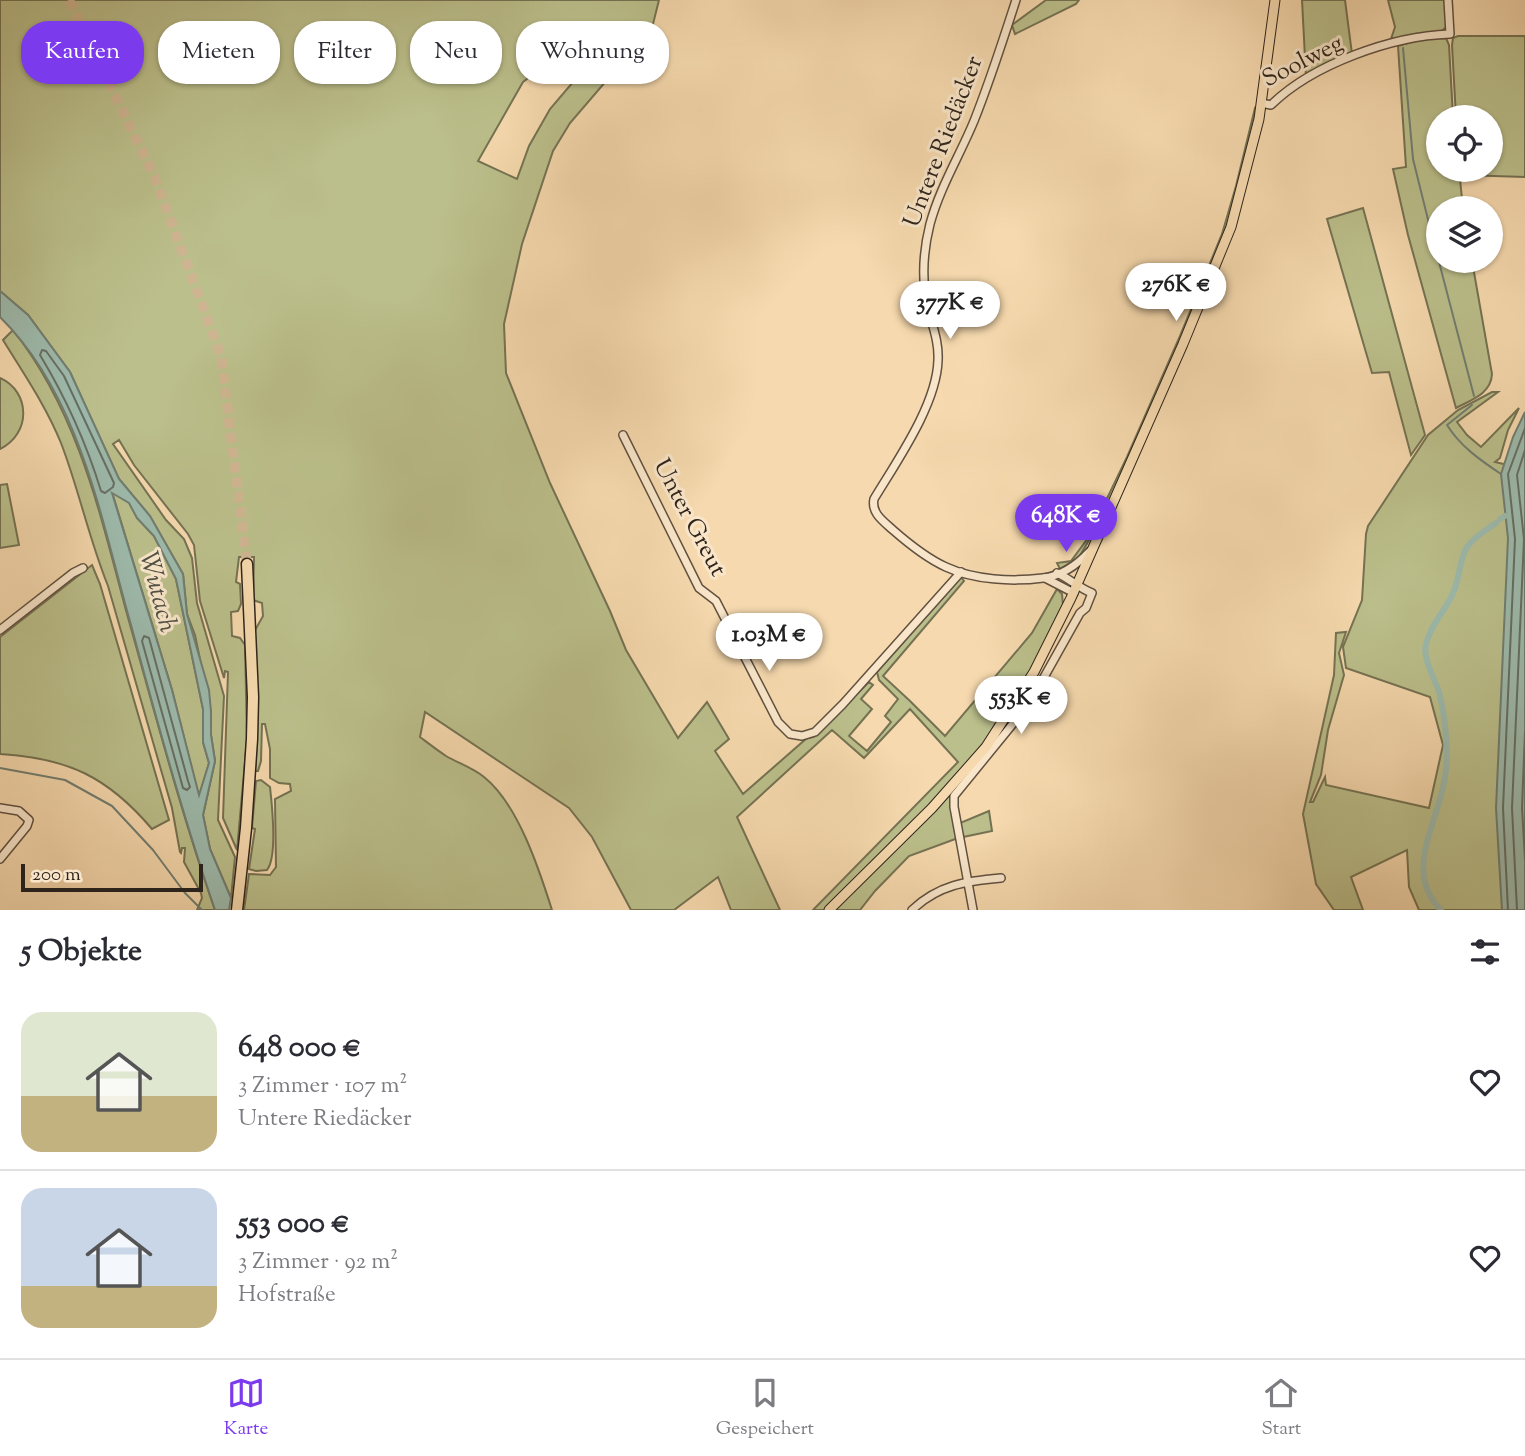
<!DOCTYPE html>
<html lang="de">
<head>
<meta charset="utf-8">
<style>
  body { margin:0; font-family:"Sorts Mill Goudy",serif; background:#f2f2f3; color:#2b2b33; height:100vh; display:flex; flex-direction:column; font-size:26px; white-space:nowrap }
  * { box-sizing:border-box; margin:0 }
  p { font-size:23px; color:#7c7c81 }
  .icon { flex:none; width:38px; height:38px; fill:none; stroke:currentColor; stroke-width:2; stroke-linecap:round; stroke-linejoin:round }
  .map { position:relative; height:910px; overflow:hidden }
  .panel { display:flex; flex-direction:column; background:#fff; flex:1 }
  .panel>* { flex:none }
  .top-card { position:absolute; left:21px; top:21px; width:700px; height:63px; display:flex; gap:14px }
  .tools { position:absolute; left:1426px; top:105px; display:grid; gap:14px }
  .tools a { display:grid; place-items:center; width:77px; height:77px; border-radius:50%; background:#fff; box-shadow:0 2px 5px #0004; font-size:35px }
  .scale { position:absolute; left:21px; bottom:18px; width:182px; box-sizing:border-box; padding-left:7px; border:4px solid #2f241b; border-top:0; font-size:19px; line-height:24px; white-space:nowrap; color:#2f241b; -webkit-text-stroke:5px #f9e6ca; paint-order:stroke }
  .price { position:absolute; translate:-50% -60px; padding:0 16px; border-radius:24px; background:#fff; color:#222; font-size:23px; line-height:46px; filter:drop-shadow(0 2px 4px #0008) }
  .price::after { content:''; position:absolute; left:50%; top:42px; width:21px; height:16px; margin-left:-10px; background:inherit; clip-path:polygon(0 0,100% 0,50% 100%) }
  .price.active { background:#7c3aed; color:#fff }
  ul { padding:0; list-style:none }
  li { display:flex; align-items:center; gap:21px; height:175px; padding:0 21px }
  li+li { border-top:2px solid #e1e1e2 }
  li span { display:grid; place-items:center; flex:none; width:196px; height:140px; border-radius:21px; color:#555 }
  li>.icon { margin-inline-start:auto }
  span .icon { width:84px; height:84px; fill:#fffc; stroke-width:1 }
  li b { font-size:30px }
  h2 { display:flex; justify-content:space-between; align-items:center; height:84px; padding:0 21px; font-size:30px }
  .pill { padding:0 24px; border-radius:28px; background:#fff; box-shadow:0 2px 5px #0004; font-size:24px; line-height:63px }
  .pill.active { background:#7c3aed; color:#fff }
  .menu { display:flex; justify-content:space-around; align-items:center; height:98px; border-top:2px solid #e1e1e2; background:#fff; font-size:19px; color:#7c7c81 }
  .menu a { display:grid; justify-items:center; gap:4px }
  .menu .active { color:#7c3aed }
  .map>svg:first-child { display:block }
  .green { fill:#bbbf8b; stroke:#757253; stroke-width:2; fill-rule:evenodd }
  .water { fill:#9dbaac; stroke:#717e72; stroke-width:2; fill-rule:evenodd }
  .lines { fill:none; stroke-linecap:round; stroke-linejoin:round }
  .shore { stroke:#666f64; stroke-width:2 }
  .stream { stroke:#717e72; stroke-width:2 }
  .canal { stroke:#9dbaac; stroke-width:6 }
  .highway-tunnel { stroke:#ceb591; stroke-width:10; stroke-dasharray:10 5; stroke-linecap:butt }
  .minor-casing { stroke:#615140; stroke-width:10 }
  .major-casing { stroke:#2f241b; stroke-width:11 }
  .highway-casing { stroke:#2f241b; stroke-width:13 }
  .minor { stroke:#f9e6ca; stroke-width:7 }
  .major { stroke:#f6d9ae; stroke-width:9 }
  .highway { stroke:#f6d9ae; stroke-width:10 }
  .labels { text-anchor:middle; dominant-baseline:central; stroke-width:6; stroke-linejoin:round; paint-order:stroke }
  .street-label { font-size:24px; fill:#2f241b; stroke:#f9e6ca }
  .water-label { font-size:26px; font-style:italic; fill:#505146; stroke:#f9e6ca }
</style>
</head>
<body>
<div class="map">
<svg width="1525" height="910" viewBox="0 0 1525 910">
  <rect width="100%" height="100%" fill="#f6d9ae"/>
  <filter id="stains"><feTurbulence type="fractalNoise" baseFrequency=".00286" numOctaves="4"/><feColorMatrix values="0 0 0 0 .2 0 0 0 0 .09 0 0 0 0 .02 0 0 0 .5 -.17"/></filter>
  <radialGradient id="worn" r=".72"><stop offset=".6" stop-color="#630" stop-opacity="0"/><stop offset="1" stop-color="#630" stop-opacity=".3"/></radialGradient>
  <g class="green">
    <path d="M0 0H659L650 36 643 38 570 123 553 151 522 244 504 324 506 373 550 483 610 611 626 650 678 738 707 702 729 739 715 751 743 794 807 738 813 737 869 682 873 685 861 699 872 709 849 736 867 751 891 722 885 716 898 699 879 680 877 672 961 577 964 581 883 676 910 701 945 736 1032 633 1057 589 1062 594 1063 605C1040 653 1016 703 983 744 935 804 878 856 824 910H813L958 762 910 709 864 758 832 730 737 817 780 910H731L718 877 674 910H631L592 837 569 808 425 712 420 737C428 743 437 750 446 756 458 763 473 768 484 777 518 804 539 869 552 910H244L249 874 270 875 276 867 275 799 291 791 290 784 279 783 270 778V749L265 724H262L261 761 258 771H255L257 738 254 632 263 616 262 603 253 600 254 557H239L236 582 240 584 241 604 238 611 231 612 232 636 240 638 245 645 247 739 237 850 223 818 228 672 225 671 224 678 200 601 194 545 188 534 134 465 119 440 113 444 166 520 184 539 192 558 197 603 224 696 218 820 235 857 231 898 210 849 203 815 215 761 211 735V712L195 635 187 614 183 574 150 516 119 479 70 372 28 315 0 291ZM574 57 585 68 550 109 529 146 517 179 478 161 523 82 531 76Z"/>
    <path d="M1046 0H1079L1076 4 1015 34 1012 25Z"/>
    <path d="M1302 0H1345L1352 54 1306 77Z"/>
    <path d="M1388 0H1445L1447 26 1441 32 1390 42 1395 27Z"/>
    <path d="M1458 36H1525V177L1462 175V170H1491V117H1456L1452 45 1453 38Z"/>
    <path d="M1446 38 1449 45 1453 117H1438V170H1459L1463 208H1438V261H1472L1492 374C1491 394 1471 400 1456 408L1408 235 1393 169 1406 167 1398 46 1421 39Z"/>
    <path d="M1255 108 1257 109C1246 165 1230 222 1209 275L1104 515 1079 557 1060 569 1057 563 1071 561 1088 538 1127 457 1180 336 1222 234 1236 186Z"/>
    <path d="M1363 208 1425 435 1411 455 1389 372 1372 373 1327 219Z"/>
    <path d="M13 330C79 414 100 514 127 614 155 713 181 813 215 910H197L202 898 201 893 184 862 185 848H182L181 853 180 852 172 808 108 586C89 539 79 490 61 443 46 406 24 374 3 340Z"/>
    <path d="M0 378C31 392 31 434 0 449Z"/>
    <path d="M1492 392H1498L1457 422 1467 435 1481 447 1519 408 1508 430 1500 458 1495 462 1525 469V910H1419L1409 887 1407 850 1351 877 1363 910H1334L1316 884 1303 814 1334 675 1336 633 1346 632 1339 653 1344 675 1328 730 1321 775 1310 802H1313L1325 777 1326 785 1429 808 1443 745 1430 697 1346 668 1343 647 1362 600 1366 534 1368 526 1428 435 1458 410Z"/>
    <path d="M7 484 19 545 0 548V485Z"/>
    <path d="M112 492 129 502 137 518 154 536 176 579 203 709V742L209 763 199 797 172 690Z"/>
    <path d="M92 565 100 584 169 820 152 829C108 777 68 758 0 754V637Z"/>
    <path d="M261 780 270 787C272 805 278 856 267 870L256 871 249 869 255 829 252 828 256 781Z"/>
    <path d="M950 794 953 797 958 838 909 856 875 891 860 910H835Z"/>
    <path d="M989 811 992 831 963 837 960 823Z"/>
  </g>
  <g class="water">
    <path d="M0 291 28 315 70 372 119 479 150 516 183 574 187 614 209 690 211 712V735L215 761 203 815 210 849 231 898 229 910H215C183 816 157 721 131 625 101 520 81 397 0 317ZM112 493 129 503 137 518 154 536 176 579 203 709V742L209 763 199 795 172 690Z"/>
    <path d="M1525 412V910H1502L1496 808 1508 538 1501 474 1513 437Z"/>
  </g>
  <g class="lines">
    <g class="shore">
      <path d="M42 350 46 351 64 376 114 483 113 487 105 493 101 491C86 442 66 398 40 355Z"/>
      <path d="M144 636 149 638 188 781 190 787 187 790 183 788 142 641Z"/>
      <path d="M1525 732 1522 808 1525 859"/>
      <path d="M1508 910 1503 808 1515 539 1508 474 1525 428"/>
      <path d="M1517 910 1512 808 1524 539 1517 475 1525 450"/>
    </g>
    <g class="stream">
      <path d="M1403 48 1413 159 1438 260"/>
      <path d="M1439 262 1474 396"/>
      <path d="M1472 405 1447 425C1460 446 1480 460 1501 474"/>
      <path d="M0 768 65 780 112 806 153 850 185 893 202 910"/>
    </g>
    <g class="canal">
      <path d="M1500 519 1505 516"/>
      <path d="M1441 910C1400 869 1443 817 1446 769 1448 745 1445 718 1440 695 1436 680 1422 660 1426 644 1430 625 1446 610 1453 593 1460 578 1459 560 1467 547 1474 537 1486 530 1496 523"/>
    </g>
    <path class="highway-tunnel" d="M69 0 155 178 221 356 247 564"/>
    <g class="minor-casing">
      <g id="minor">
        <path d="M1016 0C1003 40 990 81 974 121 960 155 940 187 930 224 923 252 921 279 928 308 932 325 939 341 938 360 937 404 897 461 874 499 871 513 883 521 893 530 909 544 926 558 946 567 974 580 1013 582 1043 578 1061 576 1078 564 1090 551"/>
        <path d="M1261 103 1271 105C1313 64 1392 36 1450 34L1448 0"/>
        <path d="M623 435 699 588 716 601 778 722 790 734 802 736 815 732 843 704 961 572"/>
        <path d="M1045 578 1074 593"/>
        <path d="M0 630 73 573 83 568"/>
        <path d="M0 808 19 811 29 820 27 826 0 859"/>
        <path d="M912 910C938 885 966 881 1001 878"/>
        <path d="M973 910 954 807V796L1029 704 1080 613 1086 608 1092 593C1079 588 1070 579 1057 573"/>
      </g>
    </g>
    <g class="major-casing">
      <path id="major" d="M829 910 932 808 986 747 1034 672 1071 598 1183 344 1231 227 1259 119 1275 0"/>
    </g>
    <g class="highway-casing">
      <path id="highway" d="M237 910 246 828 252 739 253 697 247 564"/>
    </g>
    <use href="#minor" class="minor"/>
    <use href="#major" class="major"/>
    <use href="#highway" class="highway"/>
  </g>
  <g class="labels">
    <g class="street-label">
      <text transform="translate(1303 62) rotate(-27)">Soolweg</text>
      <text transform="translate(944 142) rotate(-69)">Untere Riedäcker</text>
      <text transform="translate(689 518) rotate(62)">Unter Greut</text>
    </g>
    <g class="water-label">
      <text transform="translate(157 592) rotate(75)">Wutach</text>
    </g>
  </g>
  <rect width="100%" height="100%" filter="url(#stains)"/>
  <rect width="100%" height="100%" fill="url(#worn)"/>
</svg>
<div class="tools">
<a><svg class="icon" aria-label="locate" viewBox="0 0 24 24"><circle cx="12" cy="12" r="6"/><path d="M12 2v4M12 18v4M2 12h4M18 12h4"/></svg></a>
<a><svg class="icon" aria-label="layers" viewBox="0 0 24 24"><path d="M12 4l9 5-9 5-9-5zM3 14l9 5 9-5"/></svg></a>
</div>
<div class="scale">200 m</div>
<b class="price" style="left:1176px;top:323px">276K €</b>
<b class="price" style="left:950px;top:341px">377K €</b>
<b class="price active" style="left:1066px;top:554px">648K €</b>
<b class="price" style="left:769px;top:673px">1.03M €</b>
<b class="price" style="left:1021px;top:736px">553K €</b>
<div class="top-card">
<a class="pill active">Kaufen</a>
<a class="pill">Mieten</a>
<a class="pill">Filter</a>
<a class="pill">Neu</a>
<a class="pill">Wohnung</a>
</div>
</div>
<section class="panel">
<h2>5 Objekte<svg class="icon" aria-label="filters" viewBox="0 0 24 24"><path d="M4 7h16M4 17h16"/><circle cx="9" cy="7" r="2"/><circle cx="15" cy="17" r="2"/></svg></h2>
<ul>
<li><span style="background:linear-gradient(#dfe7d0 60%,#c2b280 0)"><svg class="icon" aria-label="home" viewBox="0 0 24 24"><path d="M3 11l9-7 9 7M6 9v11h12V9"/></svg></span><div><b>648 000 €</b><p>3 Zimmer · 107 m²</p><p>Untere Riedäcker</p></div><svg class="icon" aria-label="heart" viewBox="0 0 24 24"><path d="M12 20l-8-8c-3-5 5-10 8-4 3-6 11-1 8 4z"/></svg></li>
<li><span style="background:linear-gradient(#c9d6e8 70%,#c2b280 0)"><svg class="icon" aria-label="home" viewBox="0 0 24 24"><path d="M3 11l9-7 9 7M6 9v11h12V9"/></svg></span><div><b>553 000 €</b><p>3 Zimmer · 92 m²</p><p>Hofstraße</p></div><svg class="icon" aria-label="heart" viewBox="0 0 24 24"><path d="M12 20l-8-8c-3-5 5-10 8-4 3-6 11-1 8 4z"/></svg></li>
</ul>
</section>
<nav class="menu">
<a class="active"><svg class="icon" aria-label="map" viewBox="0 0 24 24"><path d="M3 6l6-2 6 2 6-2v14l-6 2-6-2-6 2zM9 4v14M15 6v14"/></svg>Karte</a>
<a><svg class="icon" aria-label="saved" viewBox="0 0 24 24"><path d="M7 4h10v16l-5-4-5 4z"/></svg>Gespeichert</a>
<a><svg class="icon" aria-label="home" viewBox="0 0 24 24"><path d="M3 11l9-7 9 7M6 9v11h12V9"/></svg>Start</a>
</nav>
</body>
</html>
